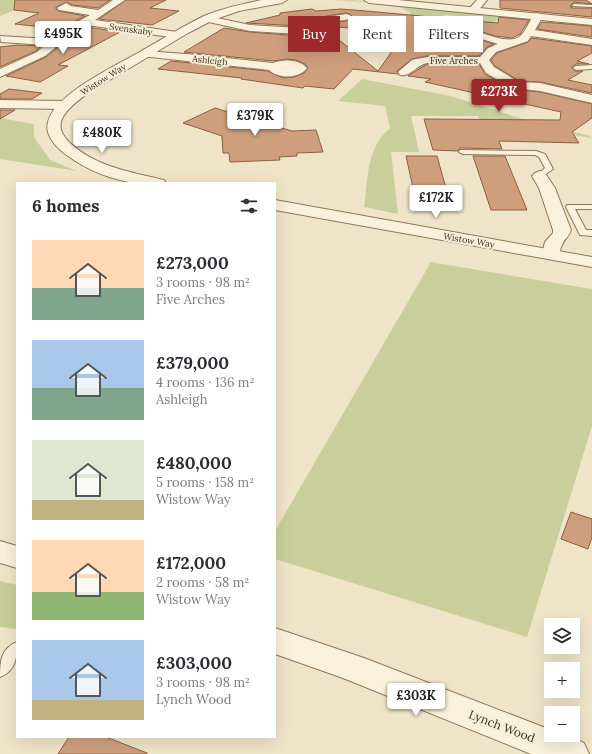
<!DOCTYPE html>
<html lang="en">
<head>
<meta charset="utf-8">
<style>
  body { margin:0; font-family:Lora,serif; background:#f7f7f7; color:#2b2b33; height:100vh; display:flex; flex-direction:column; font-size:15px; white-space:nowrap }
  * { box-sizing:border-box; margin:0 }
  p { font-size:13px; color:#7c7c81 }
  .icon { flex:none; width:22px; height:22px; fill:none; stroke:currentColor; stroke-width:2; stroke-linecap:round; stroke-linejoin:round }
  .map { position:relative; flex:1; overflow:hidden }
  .drawer { position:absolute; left:16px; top:182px; width:260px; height:556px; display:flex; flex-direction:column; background:#fff; border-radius:0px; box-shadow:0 4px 16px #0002 }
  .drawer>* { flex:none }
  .top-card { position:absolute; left:288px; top:16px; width:244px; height:36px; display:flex; gap:8px }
  .controls { position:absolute; left:544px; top:618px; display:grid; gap:8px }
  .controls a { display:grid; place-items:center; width:36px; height:36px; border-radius:0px; background:#fff; box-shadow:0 4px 16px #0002; font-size:20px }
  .price { position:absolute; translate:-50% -34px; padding:0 9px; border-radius:4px; background:#fff; color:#222; font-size:13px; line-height:26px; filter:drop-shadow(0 1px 2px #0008) }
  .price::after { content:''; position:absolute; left:50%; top:24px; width:12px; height:9px; margin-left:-6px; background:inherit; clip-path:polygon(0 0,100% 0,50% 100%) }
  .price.on { background:#9e2a2b; color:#fff }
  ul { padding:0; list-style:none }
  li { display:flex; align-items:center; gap:12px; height:100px; padding:0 16px }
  li span { display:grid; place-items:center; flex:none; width:112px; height:80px; border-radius:0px; color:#555 }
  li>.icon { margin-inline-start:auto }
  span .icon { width:48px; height:48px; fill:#fffc; stroke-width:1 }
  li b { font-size:17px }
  h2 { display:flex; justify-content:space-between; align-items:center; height:48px; padding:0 16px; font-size:17px }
  .tag { padding:0 14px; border-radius:0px; background:#fff; box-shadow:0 4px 16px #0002; font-size:14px; line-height:36px }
  .tag.on { background:#9e2a2b; color:#fff }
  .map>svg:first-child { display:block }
  .green { fill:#c9cf9b }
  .building { fill:#cf9f7d; stroke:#8d5f41 }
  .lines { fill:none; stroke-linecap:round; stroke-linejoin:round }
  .service-casing { stroke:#8d765c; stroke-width:2 }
  .minor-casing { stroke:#8d765c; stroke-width:2 }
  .tertiary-casing { stroke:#8d765c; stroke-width:2 }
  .service { fill:#faf1dc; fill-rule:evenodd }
  .minor { fill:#faf1dc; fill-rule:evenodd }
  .tertiary { fill:#faf1dc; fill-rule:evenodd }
  .labels { text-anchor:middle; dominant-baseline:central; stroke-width:4; stroke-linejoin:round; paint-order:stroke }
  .far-street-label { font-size:9px; fill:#3d2e20; stroke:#f7eed8 }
  .near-street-label { font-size:12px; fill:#3d2e20; stroke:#f7eed8 }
</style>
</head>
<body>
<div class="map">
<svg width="592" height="754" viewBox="0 0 592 754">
  <rect width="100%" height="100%" fill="#f0e4c8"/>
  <g class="green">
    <path d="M0 0H41L0 16Z"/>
    <path d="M352 0 533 18 530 24 495 21 492 24 476 22 474 18 447 15 435 17 421 15 416 21 411 16 410 12C390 0 356 2 333 1Z"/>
    <path d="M362 79 451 96 519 118 590 136 592 138 480 121 478 116H411L419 152H391L398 214 364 207C368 179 366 148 390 128L385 106 338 101Z"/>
    <path d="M0 118 34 124V137L50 160 77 171 0 159Z"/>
    <path d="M431 262 592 289V426L527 637 275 559V531Z"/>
    <path d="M0 581 17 585V629L0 627Z"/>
  </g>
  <g class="building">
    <path d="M15 0H110L98 8 72 5 67 2 56 7V9L59 11 85 16 60 29 15 24 39 13 14 10Z"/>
    <path d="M126 0H166L150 8 179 11 152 25 99 19Z"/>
    <path d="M500 0H586L592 4 574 2 570 6 572 8H592V17L500 8Z"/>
    <path d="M312 9 316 11 341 9 366 11 498 23 499 17 529 20 520 34 512 38 495 36 467 27 449 26 447 29 449 33 472 37 494 44 487 47 479 56H427L412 59 397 71 398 74 353 69 334 89 305 86 303 88 241 79 242 78 158 69 171 61 268 71 283 78 294 77 304 73 308 68 305 64 296 60 286 59 273 61 184 52 224 28 250 32 300 36 312 33 324 28 378 71 405 33 327 26 333 23 350 20 352 16 350 14 346 13 326 16 300 26 246 23 280 15V13Z"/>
    <path d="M542 22 592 26V37L537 29Z"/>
    <path d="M87 27 120 32 58 65 68 66 40 82 6 76 46 57 56 49 61 40 66 38 85 35V32L78 31Z"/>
    <path d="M532 38 592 46V53L577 61 589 64H576L572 67V68L575 71H583L568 80 592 85V93L540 82 519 81 495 66 491 60 497 53 528 42Z"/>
    <path d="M17 45 41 46 36 51 0 67V47Z"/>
    <path d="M427 64H479L485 74 511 89 540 92 592 104V118L572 132 579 143 499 141 502 149 460 148 458 151 433 150 424 119 560 120 561 112 425 82 431 79 408 76Z"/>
    <path d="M9 89 42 93 32 99H0V94Z"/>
    <path d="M215 108 292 131 316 130 323 152 297 153V156L279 157 280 160 230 162 229 153H223L222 136 183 123Z"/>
    <path d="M0 110H15L0 119Z"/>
    <path d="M406 156H437L451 206H417Z"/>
    <path d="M473 156H505L527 210H491Z"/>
    <path d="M571 512 592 519V537L588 549 561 539Z"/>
    <path d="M69 737H106L147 753V754H58Z"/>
  </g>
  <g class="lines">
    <g class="service-casing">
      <g id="service">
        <path d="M574 4 592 5V7L572 6Z"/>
        <path d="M592 65V69L576 70 573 68 576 66Z"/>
        <path d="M460 150 536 151 545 154 553 169 540 178 536 176 545 168 539 157 535 155 463 154 459 152Z"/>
        <path d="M567 205H592V209H575L586 230H592V236L580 235 566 207Z"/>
        <path d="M17 642C17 657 16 671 0 677 0 662 1 648 17 642Z"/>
      </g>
    </g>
    <g class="minor-casing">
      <g id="minor">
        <path d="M113 0H125L95 20 177 32 182 35 177 38 87 25 60 39 55 48 45 56 0 77V69L37 52 45 45 1 42 0 36 50 39 52 35 90 15 59 10 57 8 66 3 71 6 98 10Z"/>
        <path d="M477 0H487L477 12H469L468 10Z"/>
        <path d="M538 13 543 16 535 30 592 39V45L531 36 528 41 496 52 489 60 494 67 519 82 540 83 592 95V103L540 91 512 88 486 73 480 63H427C415 66 411 77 400 75L398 72 412 60 416 59 427 57H480L488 48 498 44 472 36 449 32 448 30 449 28C470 23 502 47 519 37 525 33 530 20 534 14Z"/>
        <path d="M346 14 350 15 351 17 350 19 333 22 311 32 300 34 250 31 204 21 203 19 208 16 250 25 300 28 327 17Z"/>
        <path d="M145 51 199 55 273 63C282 59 300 59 307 68 299 79 278 79 269 70L141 56 139 54 141 52ZM282 68H283L292 69Z"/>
        <path d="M0 100 65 101 70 102 72 105 70 108 65 109 0 108Z"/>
        <path d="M540 171 545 173 555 188 571 230C569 237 564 239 562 245 560 249 560 253 557 258L551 259 545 258 542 254 545 242 553 233V230L539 188 532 176 535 173Z"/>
      </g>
    </g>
    <g class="tertiary-casing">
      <g id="tertiary">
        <path d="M262 0H287L282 3 239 11 213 20 188 33 88 93C79 100 67 108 62 119 58 129 63 136 70 143 96 167 131 172 164 180L166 183C156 183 145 184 135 183 112 180 87 170 68 156 58 149 44 136 48 122 55 93 118 65 143 50 163 39 183 26 204 16 223 8 243 4 262 0Z"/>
        <path d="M364 0H398L592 19V25L369 3Z"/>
        <path d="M275 200 592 257V267L275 210Z"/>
        <path d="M0 541 17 546V568L0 563Z"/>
        <path d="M275 628 364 658 551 730V735H565L584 743 589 754H531L343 678 275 654Z"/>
      </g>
    </g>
    <use href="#service" class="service"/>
    <use href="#minor" class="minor"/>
    <use href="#tertiary" class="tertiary"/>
  </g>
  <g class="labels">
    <g class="far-street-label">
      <text transform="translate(131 29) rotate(8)">Svenskaby</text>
      <text transform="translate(210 60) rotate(6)">Ashleigh</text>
      <text x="454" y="60">Five Arches</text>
      <text transform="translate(103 79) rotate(-32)">Wistow Way</text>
      <text transform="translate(469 240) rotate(10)">Wistow Way</text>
    </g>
    <g class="near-street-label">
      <text transform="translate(502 726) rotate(21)">Lynch Wood</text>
    </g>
  </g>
</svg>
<div class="controls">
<a><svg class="icon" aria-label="layers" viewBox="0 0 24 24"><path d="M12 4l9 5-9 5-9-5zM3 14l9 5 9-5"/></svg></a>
<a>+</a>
<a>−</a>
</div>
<b class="price" style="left:63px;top:55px">£495K</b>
<b class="price on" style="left:499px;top:113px">£273K</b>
<b class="price" style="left:255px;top:137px">£379K</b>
<b class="price" style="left:102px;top:154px">£480K</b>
<b class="price" style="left:436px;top:219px">£172K</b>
<b class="price" style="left:416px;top:717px">£303K</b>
<div class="top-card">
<a class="tag on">Buy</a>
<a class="tag">Rent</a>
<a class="tag">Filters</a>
</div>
<section class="drawer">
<h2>6 homes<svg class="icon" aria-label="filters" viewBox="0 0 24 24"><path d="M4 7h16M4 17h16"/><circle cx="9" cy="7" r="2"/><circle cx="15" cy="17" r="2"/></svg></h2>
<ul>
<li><span style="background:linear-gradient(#ffd9b3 60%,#7fa58c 0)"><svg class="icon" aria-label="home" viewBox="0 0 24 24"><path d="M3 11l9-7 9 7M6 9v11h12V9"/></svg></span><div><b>£273,000</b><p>3 rooms · 98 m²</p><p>Five Arches</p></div></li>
<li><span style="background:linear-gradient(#a9c7e8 60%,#7fa58c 0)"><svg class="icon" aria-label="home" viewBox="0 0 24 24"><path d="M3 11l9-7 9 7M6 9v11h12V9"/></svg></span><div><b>£379,000</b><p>4 rooms · 136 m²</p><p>Ashleigh</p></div></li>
<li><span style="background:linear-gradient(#dfe7d0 75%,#c2b280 0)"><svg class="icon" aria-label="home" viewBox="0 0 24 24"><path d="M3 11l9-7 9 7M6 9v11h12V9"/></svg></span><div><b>£480,000</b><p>5 rooms · 158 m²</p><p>Wistow Way</p></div></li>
<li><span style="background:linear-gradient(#ffd9b3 65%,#8fb573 0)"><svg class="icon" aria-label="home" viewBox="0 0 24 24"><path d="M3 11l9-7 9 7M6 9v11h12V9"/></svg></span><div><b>£172,000</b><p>2 rooms · 58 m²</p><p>Wistow Way</p></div></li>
<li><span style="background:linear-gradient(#a9c7e8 75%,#c2b280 0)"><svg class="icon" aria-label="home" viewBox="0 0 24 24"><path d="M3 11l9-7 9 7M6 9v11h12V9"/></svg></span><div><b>£303,000</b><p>3 rooms · 98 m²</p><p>Lynch Wood</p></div></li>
</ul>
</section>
</div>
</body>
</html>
